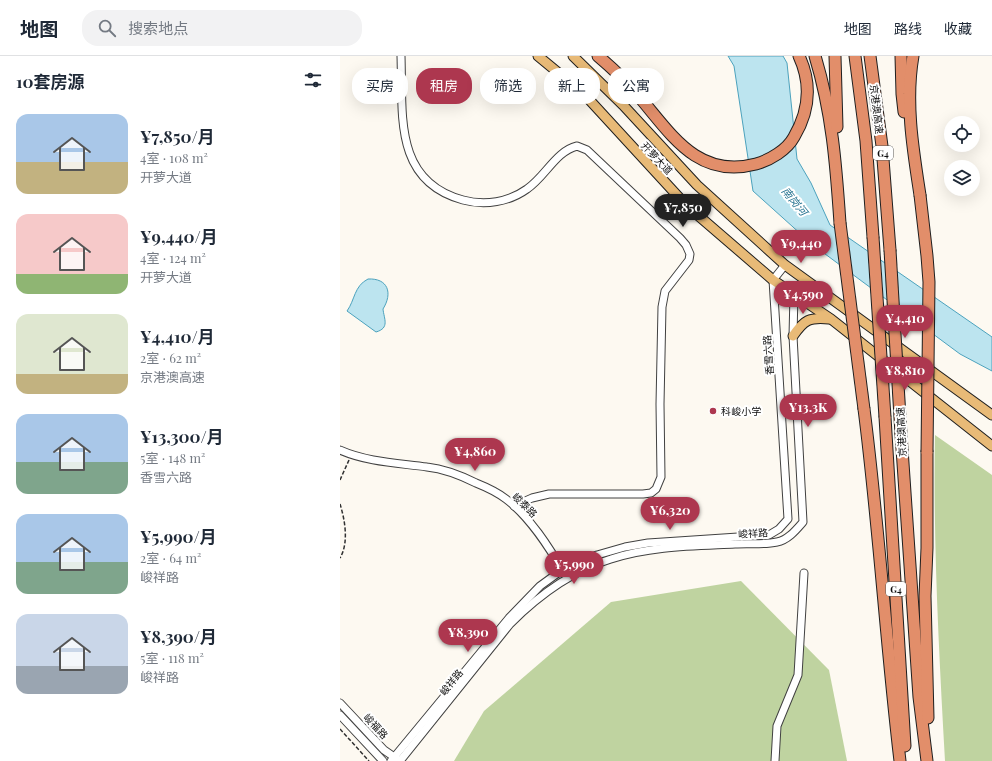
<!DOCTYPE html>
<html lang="zh">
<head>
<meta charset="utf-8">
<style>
  body { margin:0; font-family:"Playfair Display","Noto Sans SC",serif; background:#f2f2f3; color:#1f2937; height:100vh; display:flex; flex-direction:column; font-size:15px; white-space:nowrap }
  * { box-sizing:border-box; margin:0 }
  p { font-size:13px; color:#747a83 }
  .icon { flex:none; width:22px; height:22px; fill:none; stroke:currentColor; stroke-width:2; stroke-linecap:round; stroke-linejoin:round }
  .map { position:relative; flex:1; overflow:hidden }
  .sheet { display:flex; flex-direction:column; background:#fff; width:340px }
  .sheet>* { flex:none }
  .banner { position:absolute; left:12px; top:12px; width:380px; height:36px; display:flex; gap:8px }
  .fabs { position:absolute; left:604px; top:60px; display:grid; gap:8px }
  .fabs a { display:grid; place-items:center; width:36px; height:36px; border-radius:50%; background:#fff; box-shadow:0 4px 16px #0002; font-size:20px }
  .price { position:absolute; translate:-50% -34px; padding:0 9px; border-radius:14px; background:#ad374f; color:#fff; font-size:13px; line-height:26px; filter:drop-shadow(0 1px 2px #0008) }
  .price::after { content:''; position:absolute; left:50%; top:24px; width:12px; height:9px; margin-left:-6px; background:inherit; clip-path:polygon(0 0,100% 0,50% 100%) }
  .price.on { background:#222; color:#fff }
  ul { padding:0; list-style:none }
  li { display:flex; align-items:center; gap:12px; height:100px; padding:0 16px }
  li span { display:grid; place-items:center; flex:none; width:112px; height:80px; border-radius:12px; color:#555 }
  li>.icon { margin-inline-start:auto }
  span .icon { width:48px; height:48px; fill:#fffc; stroke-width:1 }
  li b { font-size:17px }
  h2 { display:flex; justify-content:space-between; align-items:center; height:48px; padding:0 16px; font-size:17px }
  .pill { padding:0 14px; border-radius:16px; background:#fff; box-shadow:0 4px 16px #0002; font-size:14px; line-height:36px }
  .pill.on { background:#ad374f; color:#fff }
  header { display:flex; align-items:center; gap:24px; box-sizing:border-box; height:56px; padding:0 20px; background:#fff; border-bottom:1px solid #e0e1e3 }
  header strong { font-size:19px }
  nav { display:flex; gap:22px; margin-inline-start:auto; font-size:14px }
  .search { width:280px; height:36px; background:#f2f2f3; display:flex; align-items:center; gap:10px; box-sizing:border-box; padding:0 14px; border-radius:16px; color:#747a83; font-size:15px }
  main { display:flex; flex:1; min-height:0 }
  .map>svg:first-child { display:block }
  .forest { fill:#bfd3a0 }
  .water { fill:#bce4ef; stroke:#4ca2bd }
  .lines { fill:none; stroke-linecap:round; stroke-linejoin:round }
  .minor-casing { stroke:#414141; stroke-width:9 }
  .major-casing { stroke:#1f1f1f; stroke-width:11 }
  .highway-casing { stroke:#1f1f1f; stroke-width:13 }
  .path { stroke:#303030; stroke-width:1.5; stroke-dasharray:4 2; stroke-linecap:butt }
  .minor { stroke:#fff; stroke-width:7 }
  .major { stroke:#e8ba77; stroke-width:9 }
  .highway { stroke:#e28e6a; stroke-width:11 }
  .highway-bridge-casing { stroke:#1f1f1f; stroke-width:13; stroke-linecap:butt }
  .highway-bridge { stroke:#e28e6a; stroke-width:11 }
  .poi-dot { fill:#ad374f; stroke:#fff; stroke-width:1.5 }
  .labels { text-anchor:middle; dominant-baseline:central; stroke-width:4; stroke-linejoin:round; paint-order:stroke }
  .shield { fill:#fff; stroke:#565656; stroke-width:1 }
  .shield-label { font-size:9px; font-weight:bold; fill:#0e0e0e }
  .street-label { font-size:10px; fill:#0e0e0e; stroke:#fff }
  .poi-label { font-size:10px; fill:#0e0e0e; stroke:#fff; text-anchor:start }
  .water-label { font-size:11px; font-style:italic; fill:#267391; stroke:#fff }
</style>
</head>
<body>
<header>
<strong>地图</strong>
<div class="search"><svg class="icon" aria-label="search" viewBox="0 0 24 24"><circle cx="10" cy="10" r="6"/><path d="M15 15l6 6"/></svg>搜索地点</div>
<nav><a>地图</a><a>路线</a><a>收藏</a></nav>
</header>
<main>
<section class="sheet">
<h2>10套房源<svg class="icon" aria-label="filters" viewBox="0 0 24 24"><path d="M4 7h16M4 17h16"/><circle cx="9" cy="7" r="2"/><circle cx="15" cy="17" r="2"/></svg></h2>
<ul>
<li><span style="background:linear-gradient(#a9c7e8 60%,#c2b280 0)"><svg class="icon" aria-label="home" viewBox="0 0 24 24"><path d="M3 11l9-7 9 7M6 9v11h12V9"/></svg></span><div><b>¥7,850/月</b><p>4室 · 108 m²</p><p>开萝大道</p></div></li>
<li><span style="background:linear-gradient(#f6c9c9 75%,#8fb573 0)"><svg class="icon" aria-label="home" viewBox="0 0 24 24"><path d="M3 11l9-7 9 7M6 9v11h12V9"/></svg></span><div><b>¥9,440/月</b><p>4室 · 124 m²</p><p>开萝大道</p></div></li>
<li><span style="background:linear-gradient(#dfe7d0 75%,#c2b280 0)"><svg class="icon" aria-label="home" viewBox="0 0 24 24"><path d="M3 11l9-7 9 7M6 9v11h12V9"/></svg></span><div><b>¥4,410/月</b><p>2室 · 62 m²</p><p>京港澳高速</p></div></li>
<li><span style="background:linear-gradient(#a9c7e8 60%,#7fa58c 0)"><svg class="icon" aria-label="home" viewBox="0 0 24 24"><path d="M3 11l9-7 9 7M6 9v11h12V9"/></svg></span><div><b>¥13,300/月</b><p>5室 · 148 m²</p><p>香雪六路</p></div></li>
<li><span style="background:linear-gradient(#a9c7e8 60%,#7fa58c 0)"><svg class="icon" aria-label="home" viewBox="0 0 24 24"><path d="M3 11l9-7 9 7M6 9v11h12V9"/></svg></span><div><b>¥5,990/月</b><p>2室 · 64 m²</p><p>峻祥路</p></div></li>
<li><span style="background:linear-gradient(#c9d6e8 65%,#9aa5b1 0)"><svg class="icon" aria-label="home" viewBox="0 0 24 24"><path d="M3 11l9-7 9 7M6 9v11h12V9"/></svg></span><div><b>¥8,390/月</b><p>5室 · 118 m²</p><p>峻祥路</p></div></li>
</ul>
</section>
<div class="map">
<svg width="652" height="705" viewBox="0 0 652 705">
  <rect width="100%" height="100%" fill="#fdf9f1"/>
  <g class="forest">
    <path d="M595 379 652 419V705H605C599 596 593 488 595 379Z"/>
    <path d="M401 525 489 614 507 705H114L144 655 271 546Z"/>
  </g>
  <g class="water">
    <path d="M388 0H443L447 7 457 103 471 127 490 169 652 281V315L620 298 473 189 413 135 394 10Z"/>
    <path d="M28 223C48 222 53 237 43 253 44 263 50 272 36 276L7 255C15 244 14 230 28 223Z"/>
  </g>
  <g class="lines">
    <g class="minor-casing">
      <g id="minor">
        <path d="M61 0C63 58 53 125 123 144 145 150 169 146 187 133 205 121 216 95 237 90L247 94 340 182 346 189 350 198 349 204 325 235 322 251 320 348 321 421 316 433 311 437 303 438H209L192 442 174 450"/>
        <path d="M0 394C27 406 58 407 87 411 105 413 120 419 136 427 146 431 157 436 166 443 190 461 209 491 224 517"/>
        <path d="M0 647 44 694 57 703"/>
        <path d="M0 659 43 705"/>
        <path d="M51 705 169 562 200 530 222 514 257 499 285 491 308 487 429 479 439 473 448 463 433 224 445 209"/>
        <path d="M60 705 170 568C199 539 231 515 271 503 310 490 354 490 395 488 408 487 424 489 437 486 448 484 456 474 463 466L453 280 454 238 465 224"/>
        <path d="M435 705 437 670 458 619 464 517"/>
      </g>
    </g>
    <g class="major-casing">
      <g id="major">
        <path d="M198 0 244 38 346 149 433 224 491 263 652 390"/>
        <path d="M233 0 283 49 357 129 445 209 652 359"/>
        <path d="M453 280C464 264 469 261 489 263"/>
      </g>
    </g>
    <g class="highway-casing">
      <g id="highway">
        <path d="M258 0C271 11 284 23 295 36 329 74 355 124 416 108 430 104 447 94 454 81 470 54 472 28 459 0"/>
        <path d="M475 0C492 56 496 108 500 167"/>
        <path d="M495 0 497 71"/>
        <path d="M515 0 526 85 533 181"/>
        <path d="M530 0 542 90 550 194"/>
        <path d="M561 0 562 38 564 56"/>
        <path d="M573 0C565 46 573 94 580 139"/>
        <path d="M524 353C539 470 546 588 560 705"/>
        <path d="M545 361 565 690"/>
        <path d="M561 378 579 641 587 705"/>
        <path d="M587 396V492L585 540 588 662"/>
      </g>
    </g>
    <g class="path">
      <path d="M0 424 9 404"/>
      <path d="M0 448C5 464 9 487 0 502"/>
      <path d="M0 673 29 705"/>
    </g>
    <use href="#minor" class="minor"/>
    <use href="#major" class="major"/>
    <use href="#highway" class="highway"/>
    <g class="highway-bridge-casing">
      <g id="highway-bridge">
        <path d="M580 139 587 200 589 226 587 396"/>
        <path d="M500 167 524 353"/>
        <path d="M533 181 545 361"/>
        <path d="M550 194 561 378"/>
      </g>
    </g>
    <use href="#highway-bridge" class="highway-bridge"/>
  </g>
  <circle class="poi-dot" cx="373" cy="355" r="4"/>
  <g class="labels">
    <g class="shield">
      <rect x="533" y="90" width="20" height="14" rx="3"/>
      <rect x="546" y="526" width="20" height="14" rx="3"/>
    </g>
    <g class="shield-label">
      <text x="543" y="97">G4</text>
      <text x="556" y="533">G4</text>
    </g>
    <g class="street-label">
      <text transform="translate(537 53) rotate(83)">京港澳高速</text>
      <text transform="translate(317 102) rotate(47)">开萝大道</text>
      <text transform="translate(428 299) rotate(-94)">香雪六路</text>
      <text transform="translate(561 376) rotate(-93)">京港澳高速</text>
      <text transform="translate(185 449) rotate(45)">峻泰路</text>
      <text transform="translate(413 477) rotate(-3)">峻祥路</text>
      <text transform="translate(111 626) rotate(-51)">峻祥路</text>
      <text transform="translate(36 670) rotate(47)">峻福路</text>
    </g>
    <g class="poi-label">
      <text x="381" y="355">科峻小学</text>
    </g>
    <g class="water-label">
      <text transform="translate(455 145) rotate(51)">南岗河</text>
    </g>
  </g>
</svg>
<div class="fabs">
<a><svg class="icon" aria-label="locate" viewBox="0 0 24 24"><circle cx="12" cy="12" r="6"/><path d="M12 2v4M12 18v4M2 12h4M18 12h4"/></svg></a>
<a><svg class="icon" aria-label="layers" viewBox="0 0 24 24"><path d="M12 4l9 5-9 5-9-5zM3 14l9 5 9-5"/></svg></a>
</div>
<b class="price on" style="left:343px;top:172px">¥7,850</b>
<b class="price" style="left:461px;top:208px">¥9,440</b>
<b class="price" style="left:463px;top:259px">¥4,590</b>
<b class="price" style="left:565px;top:283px">¥4,410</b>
<b class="price" style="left:565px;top:335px">¥8,810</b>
<b class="price" style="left:468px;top:372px">¥13.3K</b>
<b class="price" style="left:135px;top:416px">¥4,860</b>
<b class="price" style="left:330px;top:475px">¥6,320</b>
<b class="price" style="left:234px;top:529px">¥5,990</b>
<b class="price" style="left:128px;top:597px">¥8,390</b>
<div class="banner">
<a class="pill">买房</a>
<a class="pill on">租房</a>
<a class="pill">筛选</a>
<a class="pill">新上</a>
<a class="pill">公寓</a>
</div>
</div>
</main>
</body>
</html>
